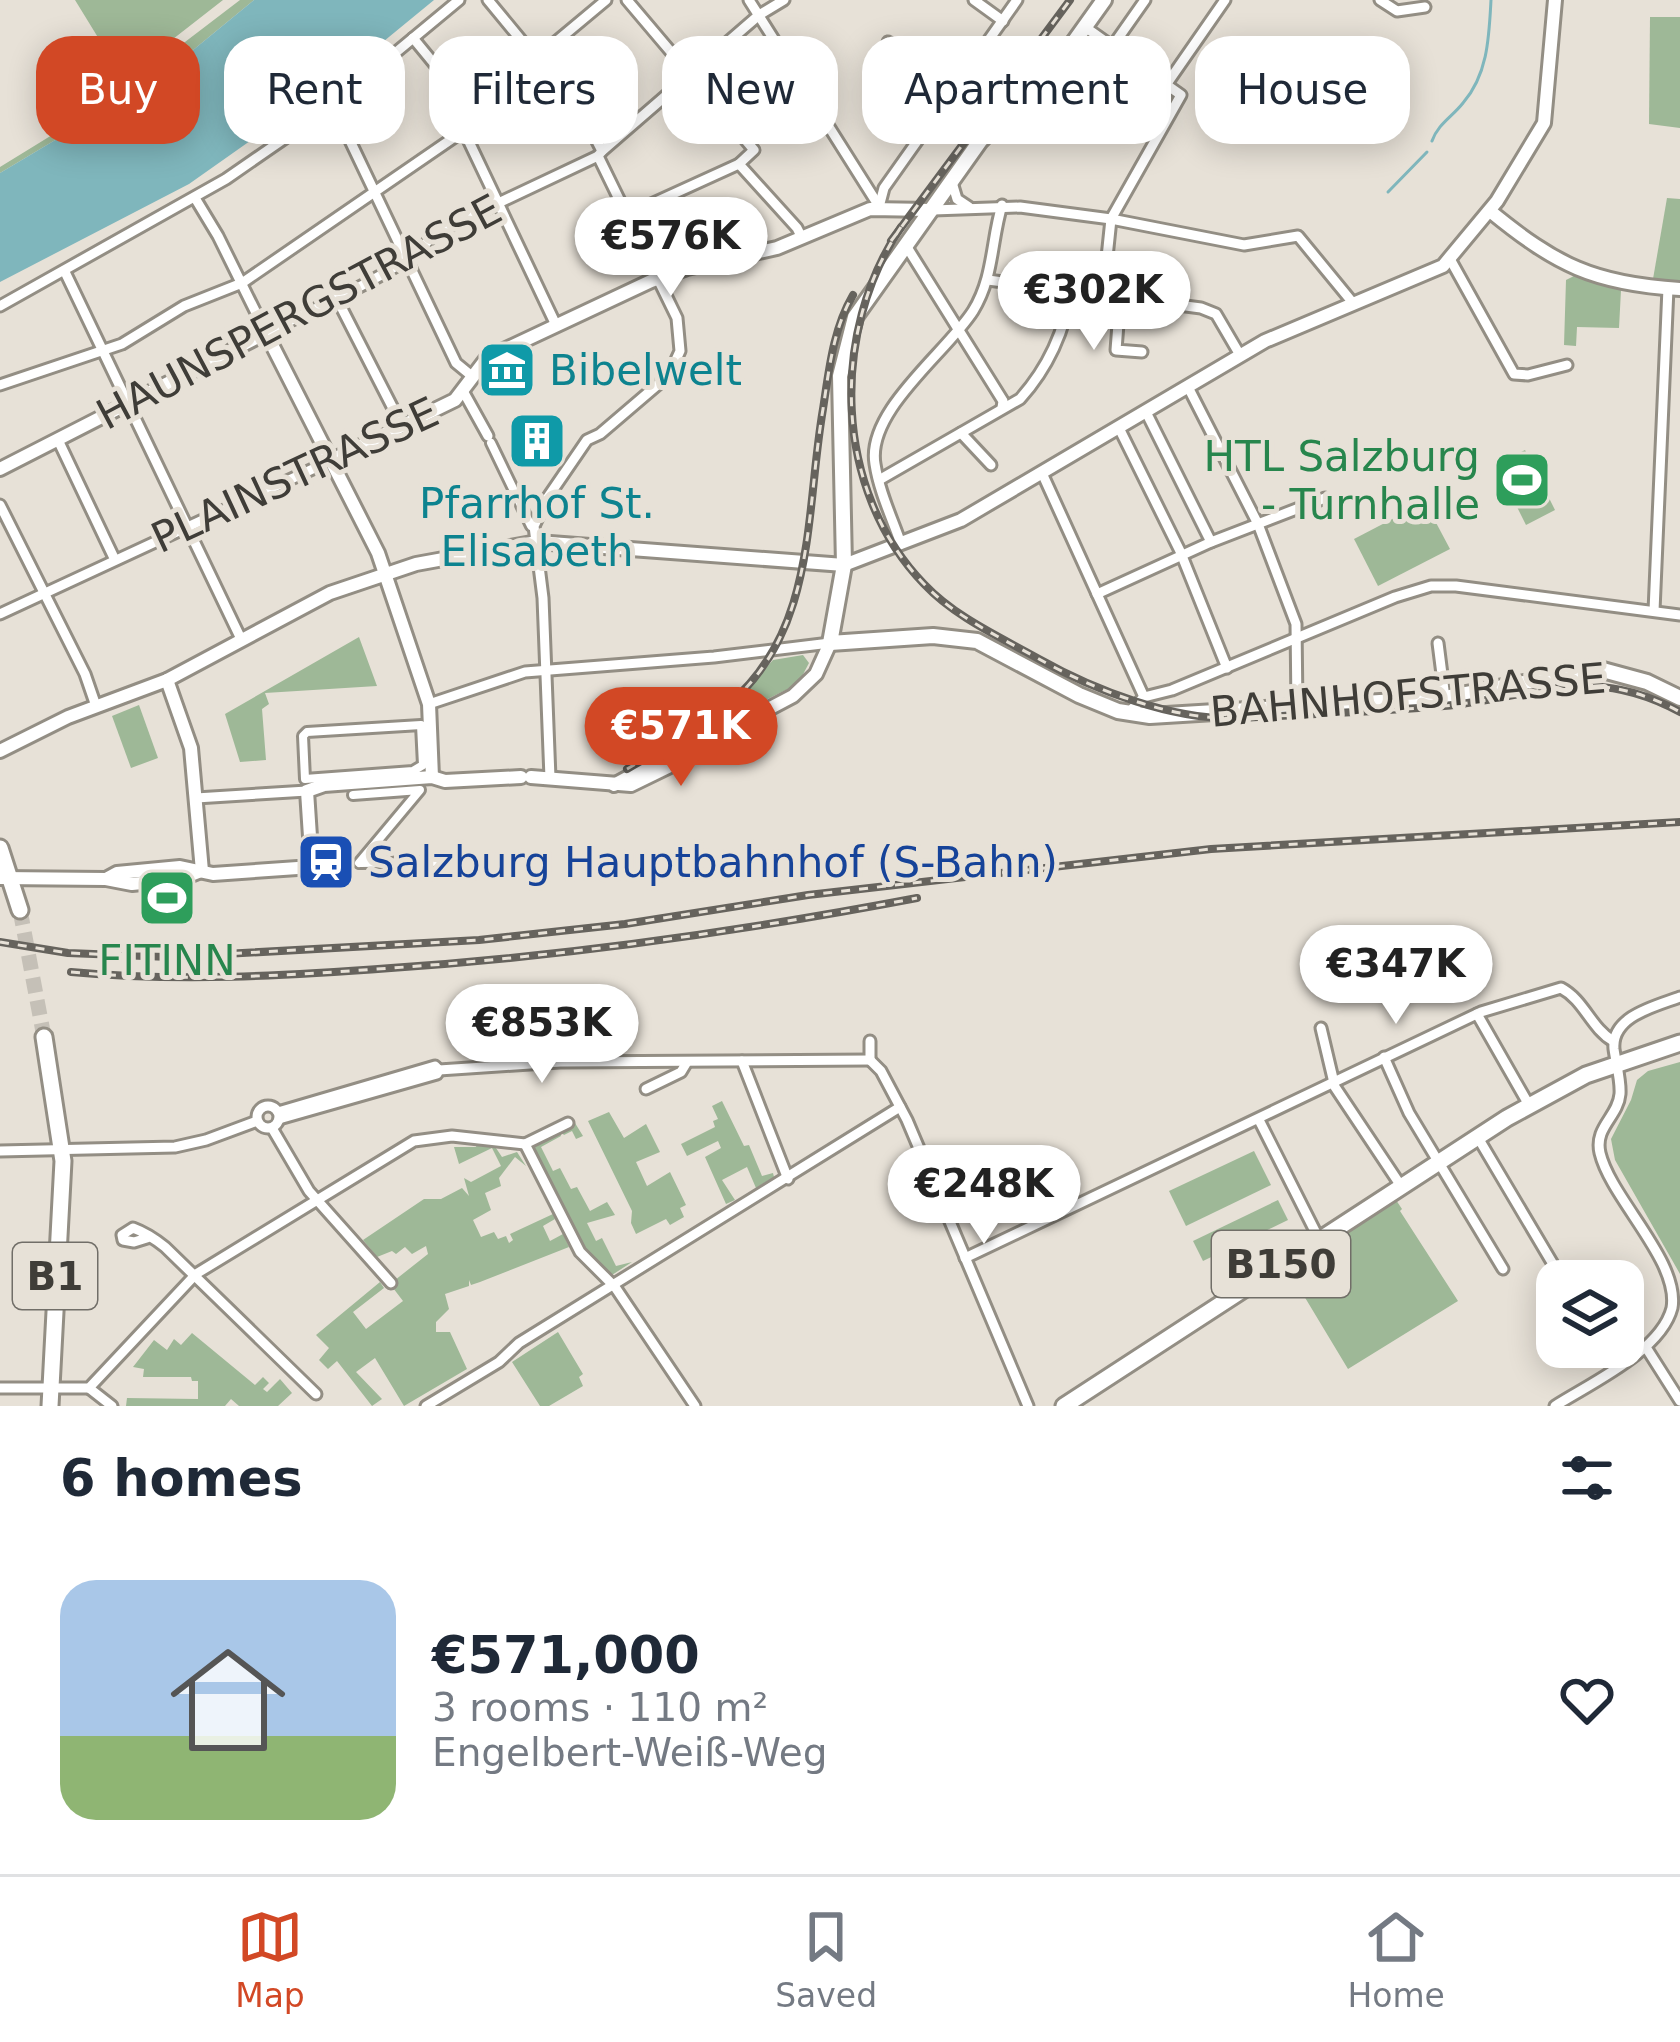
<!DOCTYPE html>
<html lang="en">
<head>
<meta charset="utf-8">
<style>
  body { margin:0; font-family:"DejaVu Sans",sans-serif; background:#f6f6f7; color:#1f2937; height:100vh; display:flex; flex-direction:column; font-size:45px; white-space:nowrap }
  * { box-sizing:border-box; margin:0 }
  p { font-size:39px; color:#747a83 }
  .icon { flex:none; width:66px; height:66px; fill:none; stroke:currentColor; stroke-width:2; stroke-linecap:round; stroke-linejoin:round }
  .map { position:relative; height:1406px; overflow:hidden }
  .drawer { display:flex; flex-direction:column; background:#fff; flex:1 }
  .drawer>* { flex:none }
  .top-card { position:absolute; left:36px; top:36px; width:1608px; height:108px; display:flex; gap:24px }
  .buttons { position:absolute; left:1536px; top:1260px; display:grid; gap:24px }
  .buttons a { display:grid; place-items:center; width:108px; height:108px; border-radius:24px; background:#fff; box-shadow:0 6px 30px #0003; font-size:60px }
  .price { position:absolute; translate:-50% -102px; padding:0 27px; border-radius:42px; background:#fff; color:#222; font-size:39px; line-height:78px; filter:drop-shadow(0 3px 6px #0008) }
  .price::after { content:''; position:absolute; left:50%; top:72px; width:36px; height:27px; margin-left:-18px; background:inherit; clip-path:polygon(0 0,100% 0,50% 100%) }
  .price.on { background:#d24825; color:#fff }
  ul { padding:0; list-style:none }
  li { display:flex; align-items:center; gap:36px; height:300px; padding:0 60px }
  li+li { border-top:3px solid #e0e1e3 }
  li span { display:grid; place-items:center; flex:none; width:336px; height:240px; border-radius:36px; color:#555 }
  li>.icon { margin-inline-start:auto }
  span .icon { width:144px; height:144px; fill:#fffc; stroke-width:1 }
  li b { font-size:51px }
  h2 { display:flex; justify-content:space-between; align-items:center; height:144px; padding:0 60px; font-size:51px }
  .tag { padding:0 42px; border-radius:36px; background:#fff; box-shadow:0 6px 30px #0003; font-size:42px; line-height:108px }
  .tag.on { background:#d24825; color:#fff }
  .menu { display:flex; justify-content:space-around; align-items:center; height:168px; border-top:3px solid #e0e1e3; background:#fff; font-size:33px; color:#747a83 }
  .menu a { display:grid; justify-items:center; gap:6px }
  .menu .on { color:#d24825 }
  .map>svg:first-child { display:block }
  .green { fill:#9eb897 }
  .water { fill:#7fb6bc }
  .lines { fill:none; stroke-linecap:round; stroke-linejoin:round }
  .stream { stroke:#7fb6bc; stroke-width:3 }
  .primary-tunnel { stroke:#c5c0b7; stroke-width:15; stroke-dasharray:15 8; stroke-linecap:butt }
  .pedestrian-casing { stroke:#938e84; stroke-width:14 }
  .minor-casing { stroke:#938e84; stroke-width:15 }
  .tertiary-casing { stroke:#938e84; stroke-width:18 }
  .secondary-casing { stroke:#938e84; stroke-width:20 }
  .primary-casing { stroke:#938e84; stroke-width:21 }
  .pedestrian { stroke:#fff; stroke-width:8 }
  .minor { stroke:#fff; stroke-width:9 }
  .tertiary { stroke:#fff; stroke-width:12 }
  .secondary { stroke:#fff; stroke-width:14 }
  .primary { stroke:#fff; stroke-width:15 }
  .rail-casing { stroke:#66635d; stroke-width:8 }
  .rail { stroke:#e7e1d7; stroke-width:3; stroke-dasharray:9; stroke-linecap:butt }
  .labels { text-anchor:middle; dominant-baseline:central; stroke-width:10; stroke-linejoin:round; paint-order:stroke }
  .shield { fill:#e7e1d7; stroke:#716e68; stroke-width:3 }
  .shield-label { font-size:39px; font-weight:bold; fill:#3f3d38 }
  .street-label { font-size:42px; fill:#3f3d38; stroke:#e7e1d7 }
  .culture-label { font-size:42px; fill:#0d838f; stroke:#e7e1d7; text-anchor:start }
  .leisure-label { font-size:42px; fill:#27864d; stroke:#e7e1d7; text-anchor:end }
  .transit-label { font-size:42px; fill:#164399; stroke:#e7e1d7; text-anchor:start }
</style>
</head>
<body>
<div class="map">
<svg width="1680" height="1406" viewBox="0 0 1680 1406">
  <rect width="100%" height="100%" fill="#e7e1d7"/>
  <g class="green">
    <path d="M75 0H223L123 78 94 94 75 67 102 49 118 70Z"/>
    <path d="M240 0H254L159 78 0 173V167L109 100Z"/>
    <path d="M1650 17H1680V128L1649 124Z"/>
    <path d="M1667 198 1680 199V281L1653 279Z"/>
    <path d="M1574 276 1621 290 1619 328 1577 327 1576 346 1564 345 1566 280Z"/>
    <path d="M1525 450 1555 510 1526 525 1496 465Z"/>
    <path d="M1425 502 1450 549 1378 586 1354 539Z"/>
    <path d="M359 637 377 686 265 693 269 704 262 709 266 760 240 762 225 714Z"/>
    <path d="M803 655 809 663 798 684 663 751 728 710 773 660Z"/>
    <path d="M139 705 158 758 131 768 112 716Z"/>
    <path d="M1680 1062V1274L1615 1160 1611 1139 1631 1100 1637 1080 1648 1071Z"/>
    <path d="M722 1101 744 1146 749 1145 762 1176 773 1173 774 1177 756 1188 747 1167 722 1180 735 1200 726 1204 705 1157 721 1148 718 1141 687 1156 681 1144 715 1127 713 1121 718 1119 712 1106Z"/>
    <path d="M609 1112 624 1138 646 1124 660 1152 636 1162 647 1186 670 1172 686 1205 680 1208 684 1217 670 1225 666 1219 636 1234 631 1223 632 1211 588 1121Z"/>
    <path d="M575 1123 583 1136 576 1139 572 1131 564 1135 560 1131 561 1136 541 1147 553 1171 560 1168 571 1189 577 1187 590 1211 607 1202 615 1215 587 1223 596 1241 602 1238 616 1266 632 1262 612 1275 584 1251 530 1146Z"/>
    <path d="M477 1143 494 1145 502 1157 517 1152 526 1166 515 1157 499 1178 501 1186 485 1193 491 1210 473 1220 481 1237 494 1232 498 1239 506 1236 509 1243 513 1240 510 1234 553 1214 555 1219 543 1226 550 1241 563 1234 569 1247 480 1282 471 1285 469 1280V1286L445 1294 449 1309 436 1322V1332H450L467 1369 404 1406 375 1358 356 1372 382 1399 372 1406 337 1361 328 1369 319 1360 329 1348 316 1335 380 1282 384 1288 353 1312 366 1329 403 1301 390 1284 428 1254 426 1246 412 1254 405 1247 396 1254 392 1251 377 1257 363 1240 424 1199H441L462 1188 469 1196 464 1178 471 1182 501 1166 492 1148 459 1164 454 1147H476Z"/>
    <path d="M1254 1151 1271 1185 1186 1226 1169 1191Z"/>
    <path d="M1278 1200 1288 1220 1203 1261 1193 1241Z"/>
    <path d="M1396 1200 1402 1209 1400 1211 1458 1301 1348 1369 1289 1271Z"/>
    <path d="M558 1332 583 1374 579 1377 583 1386 549 1406H540L512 1362Z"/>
    <path d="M192 1333 255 1385 263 1377 269 1383 263 1389 267 1392 280 1379 292 1393 278 1406H239L231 1399 225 1406H126L127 1398 198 1399V1381H192L191 1377H143L144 1369 133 1367 154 1340 167 1350 174 1339 181 1345Z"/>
  </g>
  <path class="water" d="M254 0H434L339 78 189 184 0 282V173L159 78Z"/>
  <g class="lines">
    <g class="stream">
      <path d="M1432 141C1438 124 1452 117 1463 103 1488 74 1489 37 1491 0"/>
      <path d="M1388 192 1427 152"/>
    </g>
    <path class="primary-tunnel" d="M20 910 44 1037"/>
    <g class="pedestrian-casing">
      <g id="pedestrian">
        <path d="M491 443 531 526"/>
        <path d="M421 725 423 765 413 771 305 779 303 736 307 732Z"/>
        <path d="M353 795 420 790 359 863"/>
        <path d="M360 863 433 862"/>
      </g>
    </g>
    <g class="minor-casing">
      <g id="minor">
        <path d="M488 0 536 58"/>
        <path d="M627 0 754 150 739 164 797 228 802 238"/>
        <path d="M749 0 877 203"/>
        <path d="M974 0 1003 21"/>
        <path d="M1380 0 1397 11 1425 7"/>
        <path d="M1085 27 1181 95 1111 219 1103 296"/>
        <path d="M413 38 473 111"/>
        <path d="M888 42 954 88"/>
        <path d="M1112 47 1145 0"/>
        <path d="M544 52 567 83 602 151 598 156 677 318 680 351 669 375 600 434 587 440 548 497 534 526 543 598 550 778"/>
        <path d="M1166 85 1225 0"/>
        <path d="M330 107 344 128 456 363 473 377"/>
        <path d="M462 127 556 325"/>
        <path d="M602 151 759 15 784 0"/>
        <path d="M951 179 957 199 969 207"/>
        <path d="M195 198 218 236 266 333C303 313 417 266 433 234L598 156"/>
        <path d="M879 207 884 188 1017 0"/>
        <path d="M933 210 1020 207 1111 219 1244 245 1298 236 1353 303"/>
        <path d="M627 215 739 164"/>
        <path d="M905 244 1003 401 1002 408"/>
        <path d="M1450 259 1514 374 1528 375 1567 365"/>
        <path d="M65 272 242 641"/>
        <path d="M988 280 1201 308 1216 314 1240 355"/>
        <path d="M336 297 402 426"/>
        <path d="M1120 298 1116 350 1142 352"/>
        <path d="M0 306 226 179 330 107 459 0"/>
        <path d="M0 385 122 344 184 306 242 283 456 136 473 111 606 0"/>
        <path d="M1188 387 1258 524 1296 624 1297 707"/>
        <path d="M463 391 488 436"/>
        <path d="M1146 412 1211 542"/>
        <path d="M1119 428 1180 551 1227 668"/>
        <path d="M961 433 991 465"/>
        <path d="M58 440 115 560"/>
        <path d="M1042 473 1144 697"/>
        <path d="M879 480 1020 399C1047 369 1066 330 1070 290"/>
        <path d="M0 505 85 674 96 706"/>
        <path d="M901 544C892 518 879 491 875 464 866 411 947 352 973 311 994 277 991 241 1002 205"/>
        <path d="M1097 594 1211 542 1325 498"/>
        <path d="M1654 611 1668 288"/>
        <path d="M0 614 332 460"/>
        <path d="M1438 643 1445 698"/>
        <path d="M429 704 525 672 714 657 830 643"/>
        <path d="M1129 712 1144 697 1172 690 1395 597 1431 586H1456L1680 615"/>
        <path d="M196 798 307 791"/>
        <path d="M312 867 331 866"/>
        <path d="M1477 1014 1529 1105"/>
        <path d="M1321 1028 1335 1087 1401 1186"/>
        <path d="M1384 1057 1409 1113 1503 1269"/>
        <path d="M870 1060 881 1071 907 1120 1028 1406"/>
        <path d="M870 1060V1041"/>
        <path d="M742 1061 788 1179"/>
        <path d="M646 1089 681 1072 687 1062"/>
        <circle cx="268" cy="1117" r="11"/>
        <path d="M278 1112 435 1066 439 1070 560 1062 870 1060"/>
        <path d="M279 1119 437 1074 439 1070"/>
        <path d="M1259 1120 1319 1239"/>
        <path d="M272 1128 309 1191 391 1283"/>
        <path d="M1477 1136 1563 1281"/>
        <path d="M525 1144 580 1252 615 1287 695 1406"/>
        <path d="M0 1151 175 1147 206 1140 257 1121"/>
        <path d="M150 1237 134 1242 123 1240 122 1235 133 1228C144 1232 155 1239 165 1247L316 1394"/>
        <path d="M965 1258 1481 1012 1561 988C1584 1000 1591 1028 1613 1041"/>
        <path d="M1604 1347 1616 1366"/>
        <path d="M1647 1349 1680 1401"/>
        <path d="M0 1388H89L196 1274 414 1141 452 1136 525 1144 568 1123"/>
        <path d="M89 1388 112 1406"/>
        <path d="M426 1406 499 1362 519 1343 900 1107"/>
        <path d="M1555 1406C1591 1383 1661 1351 1672 1308 1680 1261 1611 1199 1600 1153 1594 1127 1618 1117 1620 1094 1621 1080 1616 1064 1614 1049 1611 1016 1656 1006 1680 997"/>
      </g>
    </g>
    <g class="tertiary-casing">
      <g id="tertiary">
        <path d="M1490 211C1556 265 1594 284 1680 289"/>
        <path d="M332 460 455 400 487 358 651 281 687 268 777 248 870 209 930 210"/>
        <path d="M0 469 266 333 378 553 429 704 432 777"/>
        <path d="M167 680 191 748 202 871"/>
        <path d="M0 751 68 717 167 680 330 593 416 564 537 542 844 565 961 520 1265 341 1443 266 1497 201 1544 123 1555 0"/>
        <path d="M531 777 631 785 709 747 724 733"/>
        <path d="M614 785 702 737 725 732 793 696 816 674 830 643"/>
        <path d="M0 878 106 879 132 884 181 879 201 871"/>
        <path d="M106 879 117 873 180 867 213 874 312 867 307 791 324 785 432 777 445 781 521 777"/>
      </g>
    </g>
    <g class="secondary-casing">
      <path id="secondary" d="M1104 0 1074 42 980 141 855 317 840 376 844 565 830 643 933 636 977 641 1079 695 1118 711 1150 716 1445 698 1599 669 1647 682 1680 698"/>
    </g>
    <g class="primary-casing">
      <g id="primary">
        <path d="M0 848 20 910"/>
        <path d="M44 1037 63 1161 50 1406"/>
        <path d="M1064 1406 1507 1118 1586 1075 1680 1043"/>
      </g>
    </g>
    <use href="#pedestrian" class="pedestrian"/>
    <use href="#minor" class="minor"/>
    <use href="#tertiary" class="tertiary"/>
    <use href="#secondary" class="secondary"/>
    <use href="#primary" class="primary"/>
    <g class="rail-casing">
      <g id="rail">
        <path d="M901 227C830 332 833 490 924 584 955 617 1000 637 1039 659 1094 690 1174 721 1239 718 1307 714 1376 712 1444 706 1535 697 1590 663 1680 712"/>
        <path d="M891 241 1070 0"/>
        <path d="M627 769C661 749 698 731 728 705 817 630 805 514 823 409 829 370 833 329 853 295"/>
        <path d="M0 942 68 953 170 957 479 940 625 924 808 895 1211 849 1680 822"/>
        <path d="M71 972C179 982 284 976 391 968 568 956 743 931 917 898"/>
      </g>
    </g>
    <use href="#rail" class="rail"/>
  </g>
  <defs>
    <g id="museum-square" transform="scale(3)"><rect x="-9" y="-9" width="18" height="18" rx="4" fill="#0f9aa8" stroke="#e7e1d7"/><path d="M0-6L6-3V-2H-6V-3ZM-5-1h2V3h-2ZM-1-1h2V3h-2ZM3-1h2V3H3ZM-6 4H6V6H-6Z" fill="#fff"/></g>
    <g id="building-square" transform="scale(3)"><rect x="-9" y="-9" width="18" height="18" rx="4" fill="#0f9aa8" stroke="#e7e1d7"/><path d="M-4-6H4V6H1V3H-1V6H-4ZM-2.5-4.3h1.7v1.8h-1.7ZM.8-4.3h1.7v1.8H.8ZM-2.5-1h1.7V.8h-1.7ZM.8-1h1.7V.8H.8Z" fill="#fff"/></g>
    <g id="stadium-square" transform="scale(3)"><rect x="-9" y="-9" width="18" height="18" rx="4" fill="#2e9e5b" stroke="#e7e1d7"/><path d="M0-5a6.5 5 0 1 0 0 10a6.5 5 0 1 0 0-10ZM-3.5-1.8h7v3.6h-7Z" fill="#fff"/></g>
    <g id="station-square" transform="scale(3)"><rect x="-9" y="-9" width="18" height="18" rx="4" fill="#1a4fb4" stroke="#e7e1d7"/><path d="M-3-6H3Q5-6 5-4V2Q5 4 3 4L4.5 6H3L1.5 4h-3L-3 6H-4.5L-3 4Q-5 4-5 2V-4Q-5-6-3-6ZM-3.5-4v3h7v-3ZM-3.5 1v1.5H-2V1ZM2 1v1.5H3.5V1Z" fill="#fff"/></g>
  </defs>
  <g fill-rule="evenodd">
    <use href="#museum-square" x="507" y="370"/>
    <use href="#building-square" x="537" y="441"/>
    <use href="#stadium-square" x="1522" y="480"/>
    <use href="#station-square" x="326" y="862"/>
    <use href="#stadium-square" x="167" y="898"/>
  </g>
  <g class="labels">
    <g class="shield">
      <rect x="1212" y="1231" width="138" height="66" rx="9"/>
      <rect x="13" y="1243" width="84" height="66" rx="9"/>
    </g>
    <g class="shield-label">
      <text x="1281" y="1264">B150</text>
      <text x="55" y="1276">B1</text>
    </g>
    <g class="street-label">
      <text transform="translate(299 312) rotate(-28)">HAUNSPERGSTRASSE</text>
      <text transform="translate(295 475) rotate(-25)">PLAINSTRASSE</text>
      <text transform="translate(1408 695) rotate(-5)">BAHNHOFSTRASSE</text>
    </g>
    <g class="culture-label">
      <text x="549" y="370">Bibelwelt</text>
      <text x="537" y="503" text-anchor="middle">Pfarrhof St.<tspan x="537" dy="48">Elisabeth</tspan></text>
    </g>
    <g class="leisure-label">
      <text x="1480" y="456">HTL Salzburg<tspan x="1480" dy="48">- Turnhalle</tspan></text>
      <text x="167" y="960" text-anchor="middle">FITINN</text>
    </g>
    <g class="transit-label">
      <text x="368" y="862">Salzburg Hauptbahnhof (S-Bahn)</text>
    </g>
  </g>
</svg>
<div class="buttons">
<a><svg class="icon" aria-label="layers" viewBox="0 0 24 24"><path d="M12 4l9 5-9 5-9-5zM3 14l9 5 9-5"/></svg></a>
</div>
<b class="price" style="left:671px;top:299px">€576K</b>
<b class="price" style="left:1094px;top:353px">€302K</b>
<b class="price on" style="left:681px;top:789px">€571K</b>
<b class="price" style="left:1396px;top:1027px">€347K</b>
<b class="price" style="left:542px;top:1086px">€853K</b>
<b class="price" style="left:984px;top:1247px">€248K</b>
<div class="top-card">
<a class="tag on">Buy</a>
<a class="tag">Rent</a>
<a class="tag">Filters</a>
<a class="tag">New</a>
<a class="tag">Apartment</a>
<a class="tag">House</a>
</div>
</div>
<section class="drawer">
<h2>6 homes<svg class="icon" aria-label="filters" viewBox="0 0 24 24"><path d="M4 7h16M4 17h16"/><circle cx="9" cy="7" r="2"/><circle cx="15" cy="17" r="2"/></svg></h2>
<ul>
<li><span style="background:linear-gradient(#a9c7e8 65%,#8fb573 0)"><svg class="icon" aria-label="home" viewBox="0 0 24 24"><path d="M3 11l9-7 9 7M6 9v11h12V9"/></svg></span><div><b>€571,000</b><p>3 rooms · 110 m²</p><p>Engelbert-Weiß-Weg</p></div><svg class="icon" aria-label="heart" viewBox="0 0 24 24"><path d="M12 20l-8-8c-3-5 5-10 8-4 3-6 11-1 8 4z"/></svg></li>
</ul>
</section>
<nav class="menu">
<a class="on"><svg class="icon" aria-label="map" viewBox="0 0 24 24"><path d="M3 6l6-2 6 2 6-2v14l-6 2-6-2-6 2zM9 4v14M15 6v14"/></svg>Map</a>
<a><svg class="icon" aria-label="saved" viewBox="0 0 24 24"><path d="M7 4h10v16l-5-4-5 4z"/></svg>Saved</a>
<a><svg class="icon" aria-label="home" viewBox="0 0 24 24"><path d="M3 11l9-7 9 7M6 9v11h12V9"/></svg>Home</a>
</nav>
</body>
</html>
